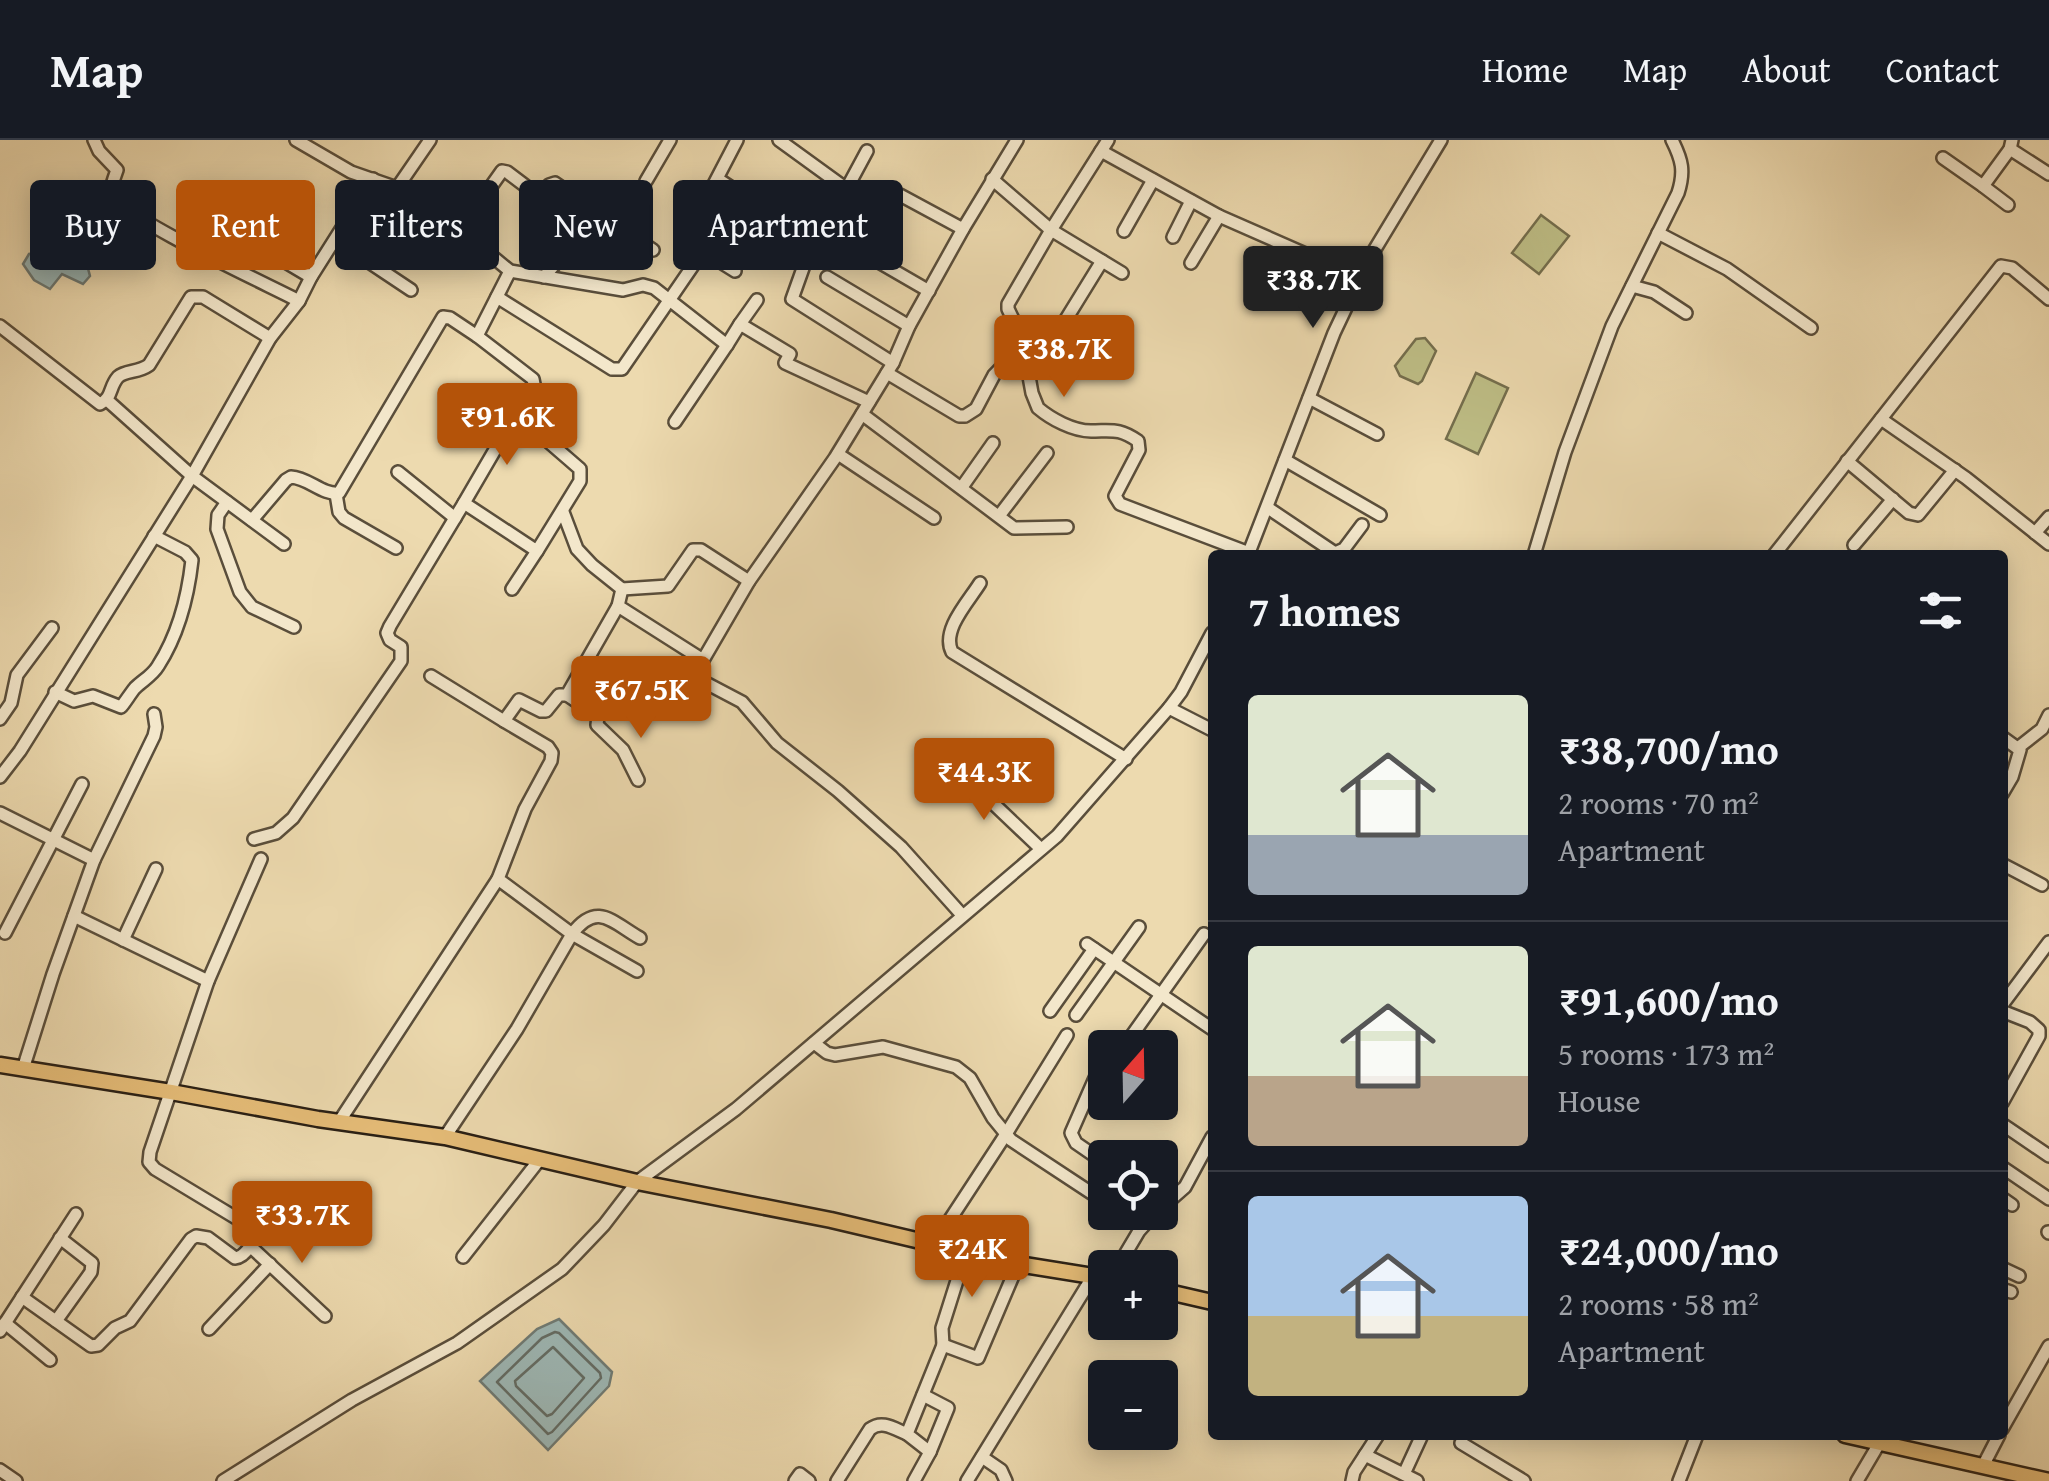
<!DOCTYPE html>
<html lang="en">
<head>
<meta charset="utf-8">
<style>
  body { margin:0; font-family:"Gentium Book Plus",serif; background:#20242c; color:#f1f3f6; height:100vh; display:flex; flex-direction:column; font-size:38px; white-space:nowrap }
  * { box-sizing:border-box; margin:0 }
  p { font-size:32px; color:#9ea1a6 }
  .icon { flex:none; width:55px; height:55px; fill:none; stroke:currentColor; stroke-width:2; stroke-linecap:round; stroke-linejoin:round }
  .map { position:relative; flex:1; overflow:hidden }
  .side { position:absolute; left:1208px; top:410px; width:800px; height:890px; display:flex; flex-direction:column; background:#171b24; border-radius:10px; box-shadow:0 5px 25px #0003 }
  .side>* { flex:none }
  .banner { position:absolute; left:30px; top:40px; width:950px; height:90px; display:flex; gap:20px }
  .needle { width:65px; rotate:20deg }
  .buttons { position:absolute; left:1088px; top:890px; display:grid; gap:20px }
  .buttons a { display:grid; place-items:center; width:90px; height:90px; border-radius:10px; background:#171b24; box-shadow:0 5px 25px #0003; font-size:50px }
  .price { position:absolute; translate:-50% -85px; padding:0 22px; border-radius:10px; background:#b45309; color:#fff; font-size:32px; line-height:65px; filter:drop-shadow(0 2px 5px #0008) }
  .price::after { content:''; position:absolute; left:50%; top:60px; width:30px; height:22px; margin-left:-15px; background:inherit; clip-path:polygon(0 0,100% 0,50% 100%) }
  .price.active { background:#222; color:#fff }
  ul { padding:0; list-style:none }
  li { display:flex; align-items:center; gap:30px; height:250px; padding:0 40px }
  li+li { border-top:2px solid #363941 }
  li span { display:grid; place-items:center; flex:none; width:280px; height:200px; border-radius:10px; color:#555 }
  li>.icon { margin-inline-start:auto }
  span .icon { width:120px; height:120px; fill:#fffc; stroke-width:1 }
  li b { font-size:42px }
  h2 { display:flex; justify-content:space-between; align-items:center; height:120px; padding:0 40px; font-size:42px }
  .tag { padding:0 35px; border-radius:10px; background:#171b24; box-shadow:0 5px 25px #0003; font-size:35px; line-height:90px }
  .tag.active { background:#b45309; color:#fff }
  header { display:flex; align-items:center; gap:60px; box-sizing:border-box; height:140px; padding:0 50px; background:#171b24; border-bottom:2px solid #363941 }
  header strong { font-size:48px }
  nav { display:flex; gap:55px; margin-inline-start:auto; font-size:35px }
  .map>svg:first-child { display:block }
  .green { fill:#bebe86; stroke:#746e4d; stroke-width:2.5 }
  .water { fill:#9db8b6; stroke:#6f7b75; stroke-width:2.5 }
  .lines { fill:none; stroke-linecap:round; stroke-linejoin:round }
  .shore { stroke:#636c65; stroke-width:2.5 }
  .minor-casing { stroke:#5a4e3b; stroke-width:16 }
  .major-casing { stroke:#291f14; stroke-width:19 }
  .minor { stroke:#f3e7cb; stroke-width:11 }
  .major { stroke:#e6bd78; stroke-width:14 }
</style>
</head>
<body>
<header>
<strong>Map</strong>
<nav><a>Home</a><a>Map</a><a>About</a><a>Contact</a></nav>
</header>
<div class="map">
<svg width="2049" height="1341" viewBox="0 0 2049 1341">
  <rect width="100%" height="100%" fill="#eddaaf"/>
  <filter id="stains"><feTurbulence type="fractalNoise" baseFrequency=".002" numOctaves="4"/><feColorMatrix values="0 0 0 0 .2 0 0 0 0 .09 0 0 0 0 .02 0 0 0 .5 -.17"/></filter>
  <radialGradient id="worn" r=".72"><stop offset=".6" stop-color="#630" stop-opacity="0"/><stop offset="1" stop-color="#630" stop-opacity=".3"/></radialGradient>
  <g class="green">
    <path d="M1541 75 1569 96 1539 134 1512 113Z"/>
    <path d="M1425 198 1436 211 1422 241 1418 244 1400 236 1395 226 1416 199Z"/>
    <path d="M1476 233 1508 248 1478 314 1446 299Z"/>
  </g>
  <g class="water">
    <path d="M54 104C76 108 85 113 90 136L83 144 62 134 50 149 34 140 23 124 29 114 50 111Z"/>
    <path d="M559 1179 612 1232 609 1246 548 1310 480 1241 537 1189Z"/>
  </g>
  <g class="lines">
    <g class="shore">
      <path d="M555 1192 559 1193 600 1233 601 1238 552 1292 548 1294 497 1242 542 1198Z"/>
      <path d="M553 1207 584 1238 552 1274 547 1276 516 1246 515 1241Z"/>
    </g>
    <g class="minor-casing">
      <g id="minor">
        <path d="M94 0 99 11 117 30C115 36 110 47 112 53 117 76 271 146 299 161"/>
        <path d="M296 0 351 32 397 48 460 90 510 131 623 150 643 145 654 148 727 205 740 184 790 214 785 223 869 262"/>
        <path d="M779 0 841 45 848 55 823 97 807 117 792 159 893 223"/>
        <path d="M1108 0 1051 90 1122 133"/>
        <path d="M2010 9 2049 34"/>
        <path d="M1101 11 1219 76 1360 138"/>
        <path d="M1943 18 1983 46 2010 9 2012 0"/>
        <path d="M718 39 767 71"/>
        <path d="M992 39 1051 90 1008 164V169L1022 198 1032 253 1038 268C1051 279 1073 291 1091 291 1113 291 1119 288 1138 301L1139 310 1115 356 1120 364 1249 413"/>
        <path d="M646 41 670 0"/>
        <path d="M1983 46 2008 65"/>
        <path d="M397 48 430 0"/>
        <path d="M846 50 867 11"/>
        <path d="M900 55 963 89"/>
        <path d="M539 57 549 45 555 43 653 110"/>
        <path d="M460 90 502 31 507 32 573 82"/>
        <path d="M1124 91 1153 40"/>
        <path d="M1658 93 1727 129 1811 188"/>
        <path d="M1173 97 1191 61"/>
        <path d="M245 98 311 137"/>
        <path d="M336 100 411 150"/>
        <path d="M703 111 735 131"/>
        <path d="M872 118 929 151"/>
        <path d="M1191 123 1219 76"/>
        <path d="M544 137 598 74"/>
        <path d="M827 137 909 186"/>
        <path d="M1632 146 1654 152 1686 173"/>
        <path d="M497 157 612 229H622L703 111 686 98 737 0"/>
        <path d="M1065 181 1102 121"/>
        <path d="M740 184 757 160"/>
        <path d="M0 186 100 264C113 257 109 247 118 237 126 230 138 233 149 225L191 157H203L270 198"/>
        <path d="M887 233 959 276H965L976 269 994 235 1024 204"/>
        <path d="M1309 258 1377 294"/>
        <path d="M107 260 192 336 284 404"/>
        <path d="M862 274 1014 388 1067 387"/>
        <path d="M469 277 501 297"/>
        <path d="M1881 279 1966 338 2049 404"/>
        <path d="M675 282 727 205"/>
        <path d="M838 314 934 378"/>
        <path d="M1285 320 1380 375"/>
        <path d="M1847 321 1909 373 1918 375 1955 330"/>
        <path d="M398 332 455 378"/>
        <path d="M962 347 993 303"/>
        <path d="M336 354 339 372 344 378 396 408"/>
        <path d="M227 362 218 375 217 389 240 452 252 467 294 487"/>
        <path d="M464 363 517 272"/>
        <path d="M1268 368 1335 413 1344 409 1362 385"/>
        <path d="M563 372 577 409 592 425 622 449 618 466 703 520 698 532 704 542 742 562 777 603 838 651 901 707 962 775"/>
        <path d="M999 376 1047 313"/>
        <path d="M252 380 286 340 291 337C309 338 322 355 339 353L443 177 450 178 477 196"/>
        <path d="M2035 393 2049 377"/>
        <path d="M1854 405 1893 359"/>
        <path d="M1248 415 1334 193 1369 119 1441 0"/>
        <path d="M1534 415 1565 312 1612 186 1678 53C1685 31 1682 20 1672 0"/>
        <path d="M1774 415 2001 126 2012 128 2049 159"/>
        <path d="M980 443C969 461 941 490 952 512L1126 619"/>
        <path d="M512 449 537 411"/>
        <path d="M622 449 668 446 693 410H701L749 441"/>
        <path d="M703 520 749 441 835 318 893 223 909 186 963 89 1017 0"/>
        <path d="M431 536 504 581"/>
        <path d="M55 552 74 561 93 556 121 567C126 561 130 554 135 548 143 540 152 536 158 526 178 495 188 456 192 420L185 412 154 396"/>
        <path d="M567 555 598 576 616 557"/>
        <path d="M1169 568 1212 590"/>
        <path d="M598 576 597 585 623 610 638 640"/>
        <path d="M0 579 11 563 17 535 52 488"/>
        <path d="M2002 597 2020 610 2012 637 2002 654"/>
        <path d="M2019 607 2042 589 2049 575"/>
        <path d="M956 628 1041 709"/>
        <path d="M0 637 20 611 192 336 270 198 299 161 311 137 373 39"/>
        <path d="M0 673 94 720"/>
        <path d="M254 699 276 693 293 678 401 521V507L390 500 387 493 390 486 464 363 537 411 580 341V329L520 277 517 272 535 249 533 239 477 196 510 131"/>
        <path d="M2002 724 2042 745"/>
        <path d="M74 776 208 841"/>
        <path d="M5 793 82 644"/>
        <path d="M123 800 156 729"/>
        <path d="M1087 804 1212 889"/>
        <path d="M637 831 572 794C597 761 612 782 640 798"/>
        <path d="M2002 865 2049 802"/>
        <path d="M1050 871 1094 809"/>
        <path d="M2002 871 2030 882 2039 890V896L2002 963"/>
        <path d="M1076 875 1139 787"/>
        <path d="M814 903 827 913 835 915 883 907 956 927 970 938 993 978 1011 1000 1105 1062"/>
        <path d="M1123 908 1204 794"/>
        <path d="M23 929 53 834 94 720 154 596 156 587 154 574"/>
        <path d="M1096 936 1071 993 1076 1003 1105 1023"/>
        <path d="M339 982 498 739"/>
        <path d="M2002 984 2049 1016"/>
        <path d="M445 997 517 889 572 794 498 739 525 669 551 621 552 613 548 607 504 581 519 560 541 571H546L559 555H567L618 466"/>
        <path d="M2002 1027 2049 1059"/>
        <path d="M2002 1058 2012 1065"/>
        <path d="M1160 1069 1185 1047 1212 997"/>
        <path d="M1120 1072 1142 1087"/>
        <path d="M2048 1092 2049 1093"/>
        <path d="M934 1104 1006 994 1067 895"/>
        <path d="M250 1106 325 1176"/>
        <path d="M463 1117 540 1019"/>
        <path d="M1117 1128 1139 1091 1156 1072"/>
        <path d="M2002 1128 2019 1136"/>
        <path d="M2002 1149 2011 1152"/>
        <path d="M22 1157 91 1206 98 1205 115 1188 130 1181 191 1099 196 1096 208 1098 235 1118C245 1117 252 1104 256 1095L251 1087 155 1029 149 1022 150 1012 208 841 261 719"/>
        <path d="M56 1181 91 1132 92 1123 60 1098"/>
        <path d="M5 1183 50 1220"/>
        <path d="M209 1189 270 1124"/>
        <path d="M0 1191 76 1074"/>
        <path d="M943 1205 942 1188 966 1112"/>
        <path d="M923 1255 948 1268 930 1312"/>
        <path d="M2002 1289 2049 1206"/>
        <path d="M1461 1303 1524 1341"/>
        <path d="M1365 1315 1417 1341"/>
        <path d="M982 1317 1001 1330 1006 1341"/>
        <path d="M1983 1326 1999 1295"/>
        <path d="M0 1330 16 1341"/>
        <path d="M1404 1334 1422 1295"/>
        <path d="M223 1341 352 1260 457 1203 562 1129 604 1085 637 1042 736 969 1057 696 1169 568 1181 552 1212 493"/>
        <path d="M795 1341 800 1334 809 1341"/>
        <path d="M837 1341 870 1289C882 1280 893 1288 907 1294"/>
        <path d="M914 1341 930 1312 907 1294 943 1205 978 1218 1018 1124"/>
        <path d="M967 1341 1093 1136"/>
        <path d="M1352 1341 1354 1332 1378 1295"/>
        <path d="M1679 1341 1697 1295"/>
        <path d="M1857 1341 1880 1302"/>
      </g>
    </g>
    <g class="major-casing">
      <g id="major">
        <path d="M0 925 171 952 318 979 445 997 637 1042 831 1080 1018 1124 1105 1138"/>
        <path d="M1160 1150 1212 1162"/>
        <path d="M1845 1295 2049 1341"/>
      </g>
    </g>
    <use href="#minor" class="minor"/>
    <use href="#major" class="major"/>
  </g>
  <rect width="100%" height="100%" filter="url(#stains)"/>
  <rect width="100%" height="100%" fill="url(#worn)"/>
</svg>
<div class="buttons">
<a><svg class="needle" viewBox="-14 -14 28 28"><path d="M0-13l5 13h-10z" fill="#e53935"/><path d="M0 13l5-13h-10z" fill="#9ea1a6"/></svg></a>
<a><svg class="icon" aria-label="locate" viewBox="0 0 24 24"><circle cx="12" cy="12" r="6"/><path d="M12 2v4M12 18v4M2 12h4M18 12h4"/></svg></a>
<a>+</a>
<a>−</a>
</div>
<b class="price active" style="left:1313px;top:191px">₹38.7K</b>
<b class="price" style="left:1064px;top:260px">₹38.7K</b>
<b class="price" style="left:507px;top:328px">₹91.6K</b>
<b class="price" style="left:641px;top:601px">₹67.5K</b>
<b class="price" style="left:984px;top:683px">₹44.3K</b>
<b class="price" style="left:302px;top:1126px">₹33.7K</b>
<b class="price" style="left:972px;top:1160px">₹24K</b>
<div class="banner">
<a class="tag">Buy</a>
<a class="tag active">Rent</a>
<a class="tag">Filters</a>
<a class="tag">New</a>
<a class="tag">Apartment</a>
</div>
<section class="side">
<h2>7 homes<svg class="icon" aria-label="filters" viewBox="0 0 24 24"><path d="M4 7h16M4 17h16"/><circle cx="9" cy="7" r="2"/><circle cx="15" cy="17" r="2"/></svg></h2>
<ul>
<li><span style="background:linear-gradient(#dfe7d0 70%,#9aa5b1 0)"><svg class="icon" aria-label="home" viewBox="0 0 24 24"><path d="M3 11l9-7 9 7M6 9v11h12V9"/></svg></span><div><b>₹38,700/mo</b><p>2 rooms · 70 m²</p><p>Apartment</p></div></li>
<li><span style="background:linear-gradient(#dfe7d0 65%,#b9a48a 0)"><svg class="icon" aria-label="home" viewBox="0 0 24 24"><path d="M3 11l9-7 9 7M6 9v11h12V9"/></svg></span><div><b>₹91,600/mo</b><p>5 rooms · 173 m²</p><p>House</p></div></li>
<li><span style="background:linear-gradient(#a9c7e8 60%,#c2b280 0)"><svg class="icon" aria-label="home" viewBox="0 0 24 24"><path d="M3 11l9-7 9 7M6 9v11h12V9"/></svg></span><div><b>₹24,000/mo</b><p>2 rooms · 58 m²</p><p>Apartment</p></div></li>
</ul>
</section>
</div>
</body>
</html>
